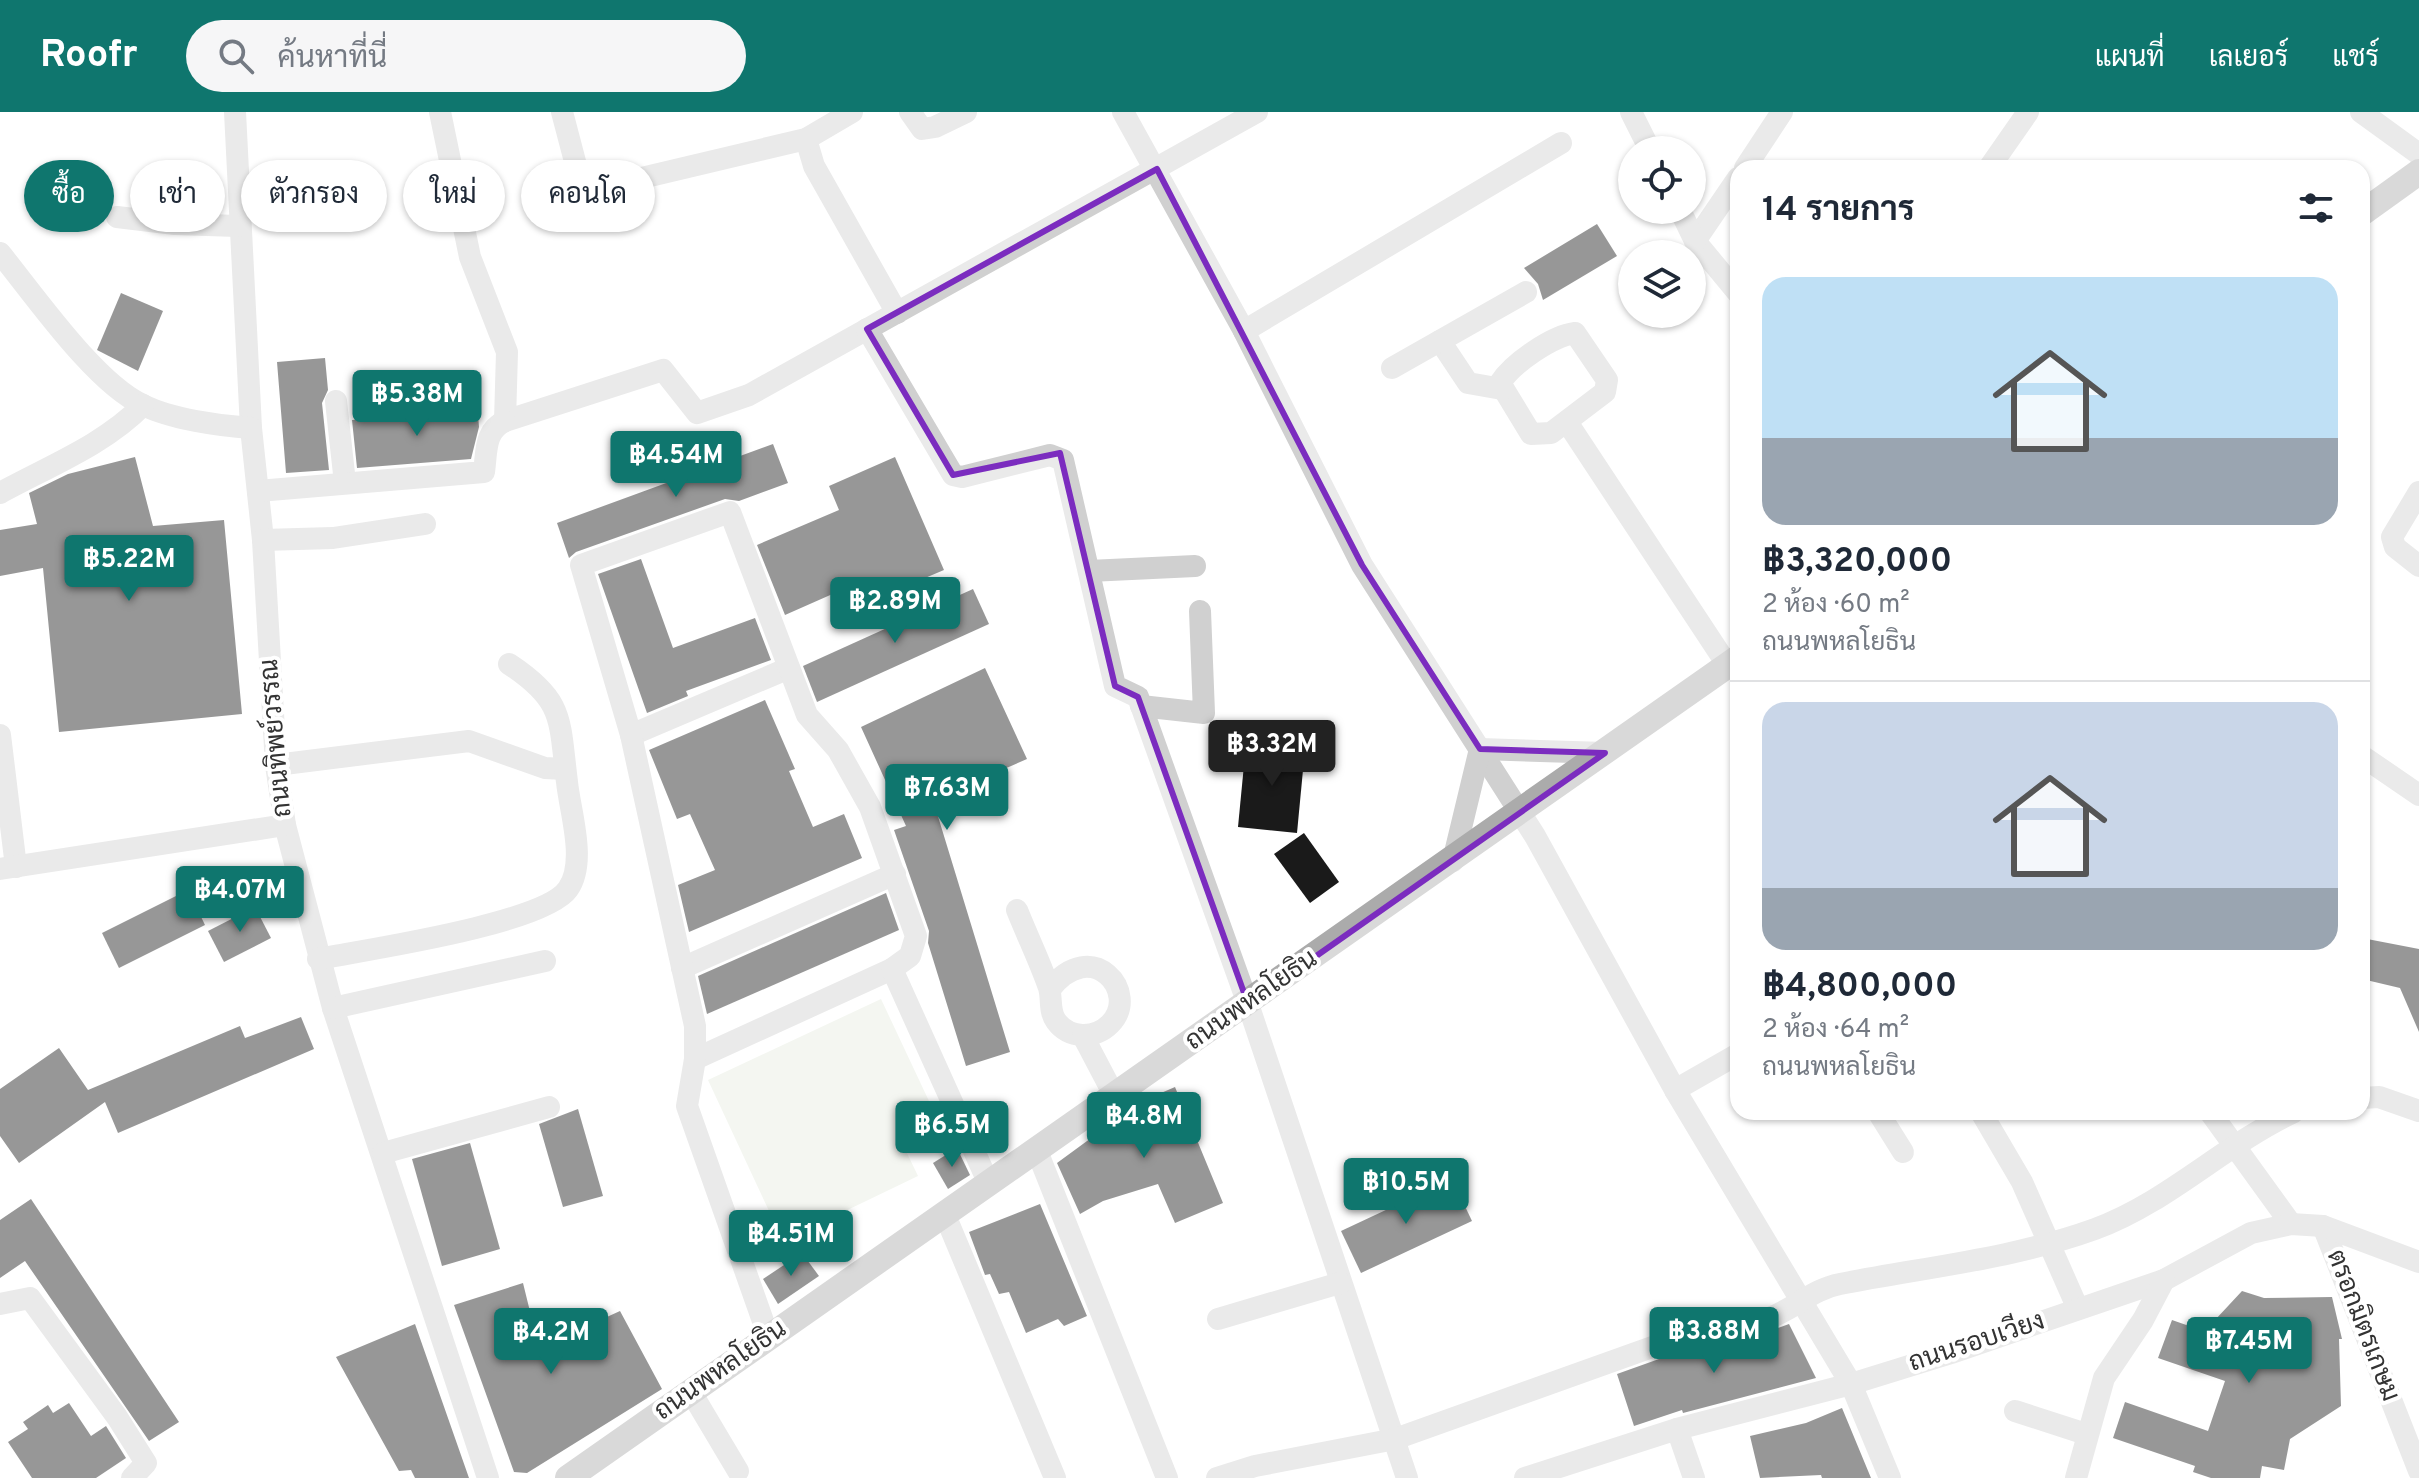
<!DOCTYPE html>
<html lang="th">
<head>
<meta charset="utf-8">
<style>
  body { margin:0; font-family:Overpass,Sarabun,sans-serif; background:#f6f6f7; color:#1f2937; height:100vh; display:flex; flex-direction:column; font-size:30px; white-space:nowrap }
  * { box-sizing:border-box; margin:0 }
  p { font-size:26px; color:#747a83 }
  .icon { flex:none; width:44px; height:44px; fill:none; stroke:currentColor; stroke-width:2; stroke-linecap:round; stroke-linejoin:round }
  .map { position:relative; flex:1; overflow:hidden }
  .sheet { position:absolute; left:1730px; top:48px; width:640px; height:960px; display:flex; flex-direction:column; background:#fff; border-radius:24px; box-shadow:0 2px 6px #0004 }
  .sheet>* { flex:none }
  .banner { position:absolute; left:24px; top:48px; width:760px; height:72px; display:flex; gap:16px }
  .buttons { position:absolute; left:1618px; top:24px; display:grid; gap:16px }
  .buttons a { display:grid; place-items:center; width:88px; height:88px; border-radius:50%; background:#fff; box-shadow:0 2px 6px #0004; font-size:40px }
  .price { position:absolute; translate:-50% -68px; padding:0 18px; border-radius:8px; background:#0f766e; color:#fff; font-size:26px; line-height:52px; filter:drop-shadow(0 2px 4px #0008) }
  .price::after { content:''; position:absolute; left:50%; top:48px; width:24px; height:18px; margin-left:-12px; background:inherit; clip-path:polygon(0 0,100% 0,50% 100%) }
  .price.on { background:#222; color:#fff }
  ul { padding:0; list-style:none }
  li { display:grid; align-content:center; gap:16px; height:424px; padding:0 32px }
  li+li { border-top:2px solid #e0e1e3 }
  li span { display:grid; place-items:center; height:248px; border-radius:24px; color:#555 }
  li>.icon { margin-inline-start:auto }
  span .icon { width:144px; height:144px; fill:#fffc; stroke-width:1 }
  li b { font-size:34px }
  h2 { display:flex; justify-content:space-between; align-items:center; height:96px; padding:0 32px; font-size:34px }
  .tag { padding:0 28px; border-radius:36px; background:#fff; box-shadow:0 2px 6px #0004; font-size:28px; line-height:72px }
  .tag.on { background:#0f766e; color:#fff }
  header { display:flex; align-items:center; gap:48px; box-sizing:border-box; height:112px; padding:0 40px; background:#0f766e; color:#fff }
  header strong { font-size:38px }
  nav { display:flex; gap:44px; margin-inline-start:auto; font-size:28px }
  .search { width:560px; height:72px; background:#f6f6f7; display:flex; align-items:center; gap:20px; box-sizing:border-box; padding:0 28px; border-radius:44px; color:#747a83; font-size:30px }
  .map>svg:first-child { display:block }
  .green { fill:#e6ecdf }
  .building { fill:#1a1a1a }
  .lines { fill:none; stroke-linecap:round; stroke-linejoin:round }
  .minor { stroke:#d0d0d0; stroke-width:22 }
  .major { stroke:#ababab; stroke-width:26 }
  .marked { fill:none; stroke:#7b2cbf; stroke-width:6; stroke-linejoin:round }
  .labels { text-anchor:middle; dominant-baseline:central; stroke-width:8; stroke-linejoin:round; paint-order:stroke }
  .street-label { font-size:26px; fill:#333; stroke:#fff }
</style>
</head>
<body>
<header>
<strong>Roofr</strong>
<div class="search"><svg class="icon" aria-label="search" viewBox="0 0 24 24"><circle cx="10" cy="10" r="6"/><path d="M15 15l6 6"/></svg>ค้นหาที่นี่</div>
<nav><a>แผนที่</a><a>เลเยอร์</a><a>แชร์</a></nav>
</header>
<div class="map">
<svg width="2419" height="1366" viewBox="0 0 2419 1366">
  <rect width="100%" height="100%" fill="#fff"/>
  <path class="green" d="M881 887 944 1021 906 1039 918 1064 783 1129 708 968Z"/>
  <g class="building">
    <path d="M1597 112 1617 144 1543 188 1538 172 1524 156Z"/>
    <path d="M121 181 163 199 138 259 97 238Z"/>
    <path d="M325 246 328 278 322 291 329 358 286 361 277 250Z"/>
    <path d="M477 290 479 315 471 347 357 356 352 308 451 300 450 292Z"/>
    <path d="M773 332 788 371 739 389 725 387 576 440 569 446 557 411Z"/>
    <path d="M135 345 153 414 224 408 242 602 59 620 43 456 0 464V418L37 412 29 381 68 362Z"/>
    <path d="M895 345 944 458 880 485 871 465 785 503 757 433 839 398 829 374Z"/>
    <path d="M641 447 673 536 755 506 771 548 686 579 688 584 647 601 598 462Z"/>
    <path d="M973 477 989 512 817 590 803 554Z"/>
    <path d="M985 556 1027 647 933 688 1010 940 966 954 928 831 929 819 894 718 906 714 861 615Z"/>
    <path d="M765 588 795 657 789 659 813 715 844 702 862 746 689 820 678 773 715 758 690 702 677 707 649 638Z"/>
    <path d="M1246 632 1305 637 1297 721 1238 715Z"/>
    <path d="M1304 721 1339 770 1310 791 1274 742Z"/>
    <path d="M188 778 205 813 119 856 102 821Z"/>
    <path d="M886 781 899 818 707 902 698 864Z"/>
    <path d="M255 795 271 826 224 850 208 819Z"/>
    <path d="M2362 826 2419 837V920L2400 876 2362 867Z"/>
    <path d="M301 905 314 937 118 1021 105 990 19 1051 0 1024V977L59 936 88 978 240 914 245 926Z"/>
    <path d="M1175 975 1223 1091 1175 1111 1158 1072 1103 1089 1080 1102 1057 1051 1128 999 1126 996Z"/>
    <path d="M578 997 603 1084 563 1095 539 1012Z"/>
    <path d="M470 1031 500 1137 442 1154 412 1047Z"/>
    <path d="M957 1036 970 1063 948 1077 933 1051Z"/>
    <path d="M1452 1067 1472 1109 1361 1161 1341 1119Z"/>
    <path d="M31 1087 179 1310 149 1329 25 1149 0 1166V1108Z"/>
    <path d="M1040 1092 1087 1204 1064 1214 1058 1207 1026 1221 1009 1180 999 1182 990 1162 985 1163 969 1120Z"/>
    <path d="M802 1141 819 1164 778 1192 763 1167Z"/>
    <path d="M523 1171 539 1236 620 1199 662 1277 527 1361 514 1360 454 1193Z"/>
    <path d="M2242 1179 2264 1186 2332 1185 2342 1227H2339L2341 1294 2290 1327 2284 1358 2262 1354 2260 1366H2211L2193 1360 2195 1354 2113 1326 2125 1290 2208 1319 2225 1269 2158 1246 2172 1208 2212 1222 2215 1208Z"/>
    <path d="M415 1212 469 1366H415L411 1358 399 1359 336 1245Z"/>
    <path d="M1789 1212 1816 1266 1683 1301 1682 1298 1634 1314 1617 1262 1673 1242 1748 1227Z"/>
    <path d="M69 1291 91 1324 106 1314 126 1346 96 1366H32L8 1330 28 1317 23 1310 48 1293 53 1301Z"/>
    <path d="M1842 1296 1871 1366H1822L1821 1363 1760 1366 1750 1324 1806 1311Z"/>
  </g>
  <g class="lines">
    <g class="minor">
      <path d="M235 0 251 316 263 428 276 653 285 713 333 896 488 1366"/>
      <path d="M440 0 470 145 507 240 505 309 663 258 697 301 749 283 1257 0"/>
      <path d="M562 0 583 80"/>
      <path d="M910 0 922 17 935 15 966 0"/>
      <path d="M1123 0 1244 219 1362 453 1535 724 1675 978 1851 1272 1890 1366"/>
      <path d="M1631 0 1650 38"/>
      <path d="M2361 0 2419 42"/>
      <path d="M806 27 814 54 897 201"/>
      <path d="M1745 56 1782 0"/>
      <path d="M1989 56 2028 0"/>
      <path d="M1738 66 1695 129 1738 181"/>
      <path d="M536 91 806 27 852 0"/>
      <path d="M1680 98 1695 129"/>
      <path d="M117 105 175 112 238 114"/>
      <path d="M0 141C35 184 95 271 143 293 171 307 220 314 251 316"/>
      <path d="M867 217 953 363 962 365 1050 343 1063 348 1115 574 1138 585 1248 892 1407 1366"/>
      <path d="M1244 219 1561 31"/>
      <path d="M1575 221 1607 268 1605 280 1551 321 1531 322 1500 271C1513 251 1552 224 1575 221Z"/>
      <path d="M1440 229 1468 271 1502 277"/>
      <path d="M1392 256 1526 180"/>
      <path d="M336 289 345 371"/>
      <path d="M1567 310 1728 554"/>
      <path d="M258 379 484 360C487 339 484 319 505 309"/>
      <path d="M2419 380 2392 425 2395 435 2419 454"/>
      <path d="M0 381C49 354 104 333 143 293"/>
      <path d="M263 428 333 426 425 412"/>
      <path d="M1089 459 1195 454"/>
      <path d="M1141 594 1204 601 1200 499"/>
      <path d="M0 623 16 755"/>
      <path d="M631 623 789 556"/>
      <path d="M2362 644 2419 683"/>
      <path d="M276 653 469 629 545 656 565 657"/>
      <path d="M1453 749 1480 637 1605 641"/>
      <path d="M0 757 285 713"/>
      <path d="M1017 798C1027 823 1039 848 1048 873 1053 884 1048 898 1056 909 1069 927 1095 927 1110 912 1141 881 1092 823 1050 877"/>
      <path d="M318 847C364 838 544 812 568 777 587 750 570 700 567 670 559 607 565 589 509 552"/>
      <path d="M682 856 895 762"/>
      <path d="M333 896 545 849"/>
      <path d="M1083 924 1115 985"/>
      <path d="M695 947 892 857"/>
      <path d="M1675 978 1738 942"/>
      <path d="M2362 986 2379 985 2419 999"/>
      <path d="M1878 1000 1903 1040"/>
      <path d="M1981 1000 2022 1070 2078 1197"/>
      <path d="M2210 1000 2291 1112"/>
      <path d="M1037 1039 1167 1366"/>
      <path d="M383 1041 549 995"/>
      <path d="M945 1103 1055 1366"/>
      <path d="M2323 1114 2419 1359"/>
      <path d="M0 1192 30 1186 117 1305 146 1351 132 1366"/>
      <path d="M1218 1207 1340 1171"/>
      <path d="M769 1226 687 994 695 947V914L631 623 581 453 730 400 807 603 838 638 870 695 916 824 910 844 892 857 989 1072"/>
      <path d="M691 1280 738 1359"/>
      <path d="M2015 1299 2086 1322"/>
      <path d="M1677 1317 1694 1366"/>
      <path d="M1217 1366 1255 1354 1395 1327 1669 1229C1703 1219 1737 1219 1769 1206 1794 1197 1813 1177 1840 1172 1926 1155 2012 1147 2095 1117 2167 1091 2225 1032 2294 1000"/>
      <path d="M1525 1366 1677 1317 1851 1272 1951 1241 2164 1168 2251 1121 2291 1112 2323 1114 2419 1150"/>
      <path d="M2076 1366 2104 1266 2143 1208 2164 1168"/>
    </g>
    <g class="major">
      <path d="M2362 101 2419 60"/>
      <path d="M568 1366 1738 546"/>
    </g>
  </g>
  <path d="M0 0H2419V1366H0ZM1157 57 1362 453 1480 637 1605 641 1248 892 1138 585 1115 574 1060 341 953 363 867 217Z" fill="#fff" fill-opacity=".55" fill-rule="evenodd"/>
  <path class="marked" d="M1157 57 1362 453 1480 637 1605 641 1248 892 1138 585 1115 574 1060 341 953 363 867 217Z"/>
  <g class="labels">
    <g class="street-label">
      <text transform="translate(277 626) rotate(-95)">ถนนทิพย์วรรณ</text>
      <text transform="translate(1252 889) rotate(-35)">ถนนพหลโยธิน</text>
      <text transform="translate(2362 1214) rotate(69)">ตรอกมิตรเกษม</text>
      <text transform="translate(1977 1231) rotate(-18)">ถนนรอบเวียง</text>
      <text transform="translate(721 1259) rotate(-35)">ถนนพหลโยธิน</text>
    </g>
  </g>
</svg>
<div class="buttons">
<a><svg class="icon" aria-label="locate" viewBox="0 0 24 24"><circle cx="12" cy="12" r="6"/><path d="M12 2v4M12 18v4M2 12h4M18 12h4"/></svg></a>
<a><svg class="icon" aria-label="layers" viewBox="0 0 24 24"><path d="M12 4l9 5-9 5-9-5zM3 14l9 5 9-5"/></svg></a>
</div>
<b class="price" style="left:417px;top:326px">฿5.38M</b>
<b class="price" style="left:676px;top:387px">฿4.54M</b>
<b class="price" style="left:129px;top:491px">฿5.22M</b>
<b class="price" style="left:895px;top:533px">฿2.89M</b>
<b class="price on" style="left:1272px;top:676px">฿3.32M</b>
<b class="price" style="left:947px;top:720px">฿7.63M</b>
<b class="price" style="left:240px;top:822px">฿4.07M</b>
<b class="price" style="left:1144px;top:1048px">฿4.8M</b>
<b class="price" style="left:952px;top:1057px">฿6.5M</b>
<b class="price" style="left:1406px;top:1114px">฿10.5M</b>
<b class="price" style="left:791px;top:1166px">฿4.51M</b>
<b class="price" style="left:1714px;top:1263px">฿3.88M</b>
<b class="price" style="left:551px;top:1264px">฿4.2M</b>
<b class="price" style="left:2249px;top:1273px">฿7.45M</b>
<div class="banner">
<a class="tag on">ซื้อ</a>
<a class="tag">เช่า</a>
<a class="tag">ตัวกรอง</a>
<a class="tag">ใหม่</a>
<a class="tag">คอนโด</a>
</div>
<section class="sheet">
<h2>14 รายการ<svg class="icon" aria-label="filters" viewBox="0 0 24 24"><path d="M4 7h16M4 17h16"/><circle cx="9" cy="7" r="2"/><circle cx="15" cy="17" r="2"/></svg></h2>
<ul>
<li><span style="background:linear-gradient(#bfe0f5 65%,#9aa5b1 0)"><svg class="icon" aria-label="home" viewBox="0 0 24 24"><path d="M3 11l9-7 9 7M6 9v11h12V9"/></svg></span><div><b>฿3,320,000</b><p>2 ห้อง · 60 m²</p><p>ถนนพหลโยธิน</p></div></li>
<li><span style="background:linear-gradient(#c9d6e8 75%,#9aa5b1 0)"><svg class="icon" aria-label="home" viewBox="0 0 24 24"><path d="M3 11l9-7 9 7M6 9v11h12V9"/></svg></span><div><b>฿4,800,000</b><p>2 ห้อง · 64 m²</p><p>ถนนพหลโยธิน</p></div></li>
</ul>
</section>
</div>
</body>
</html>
